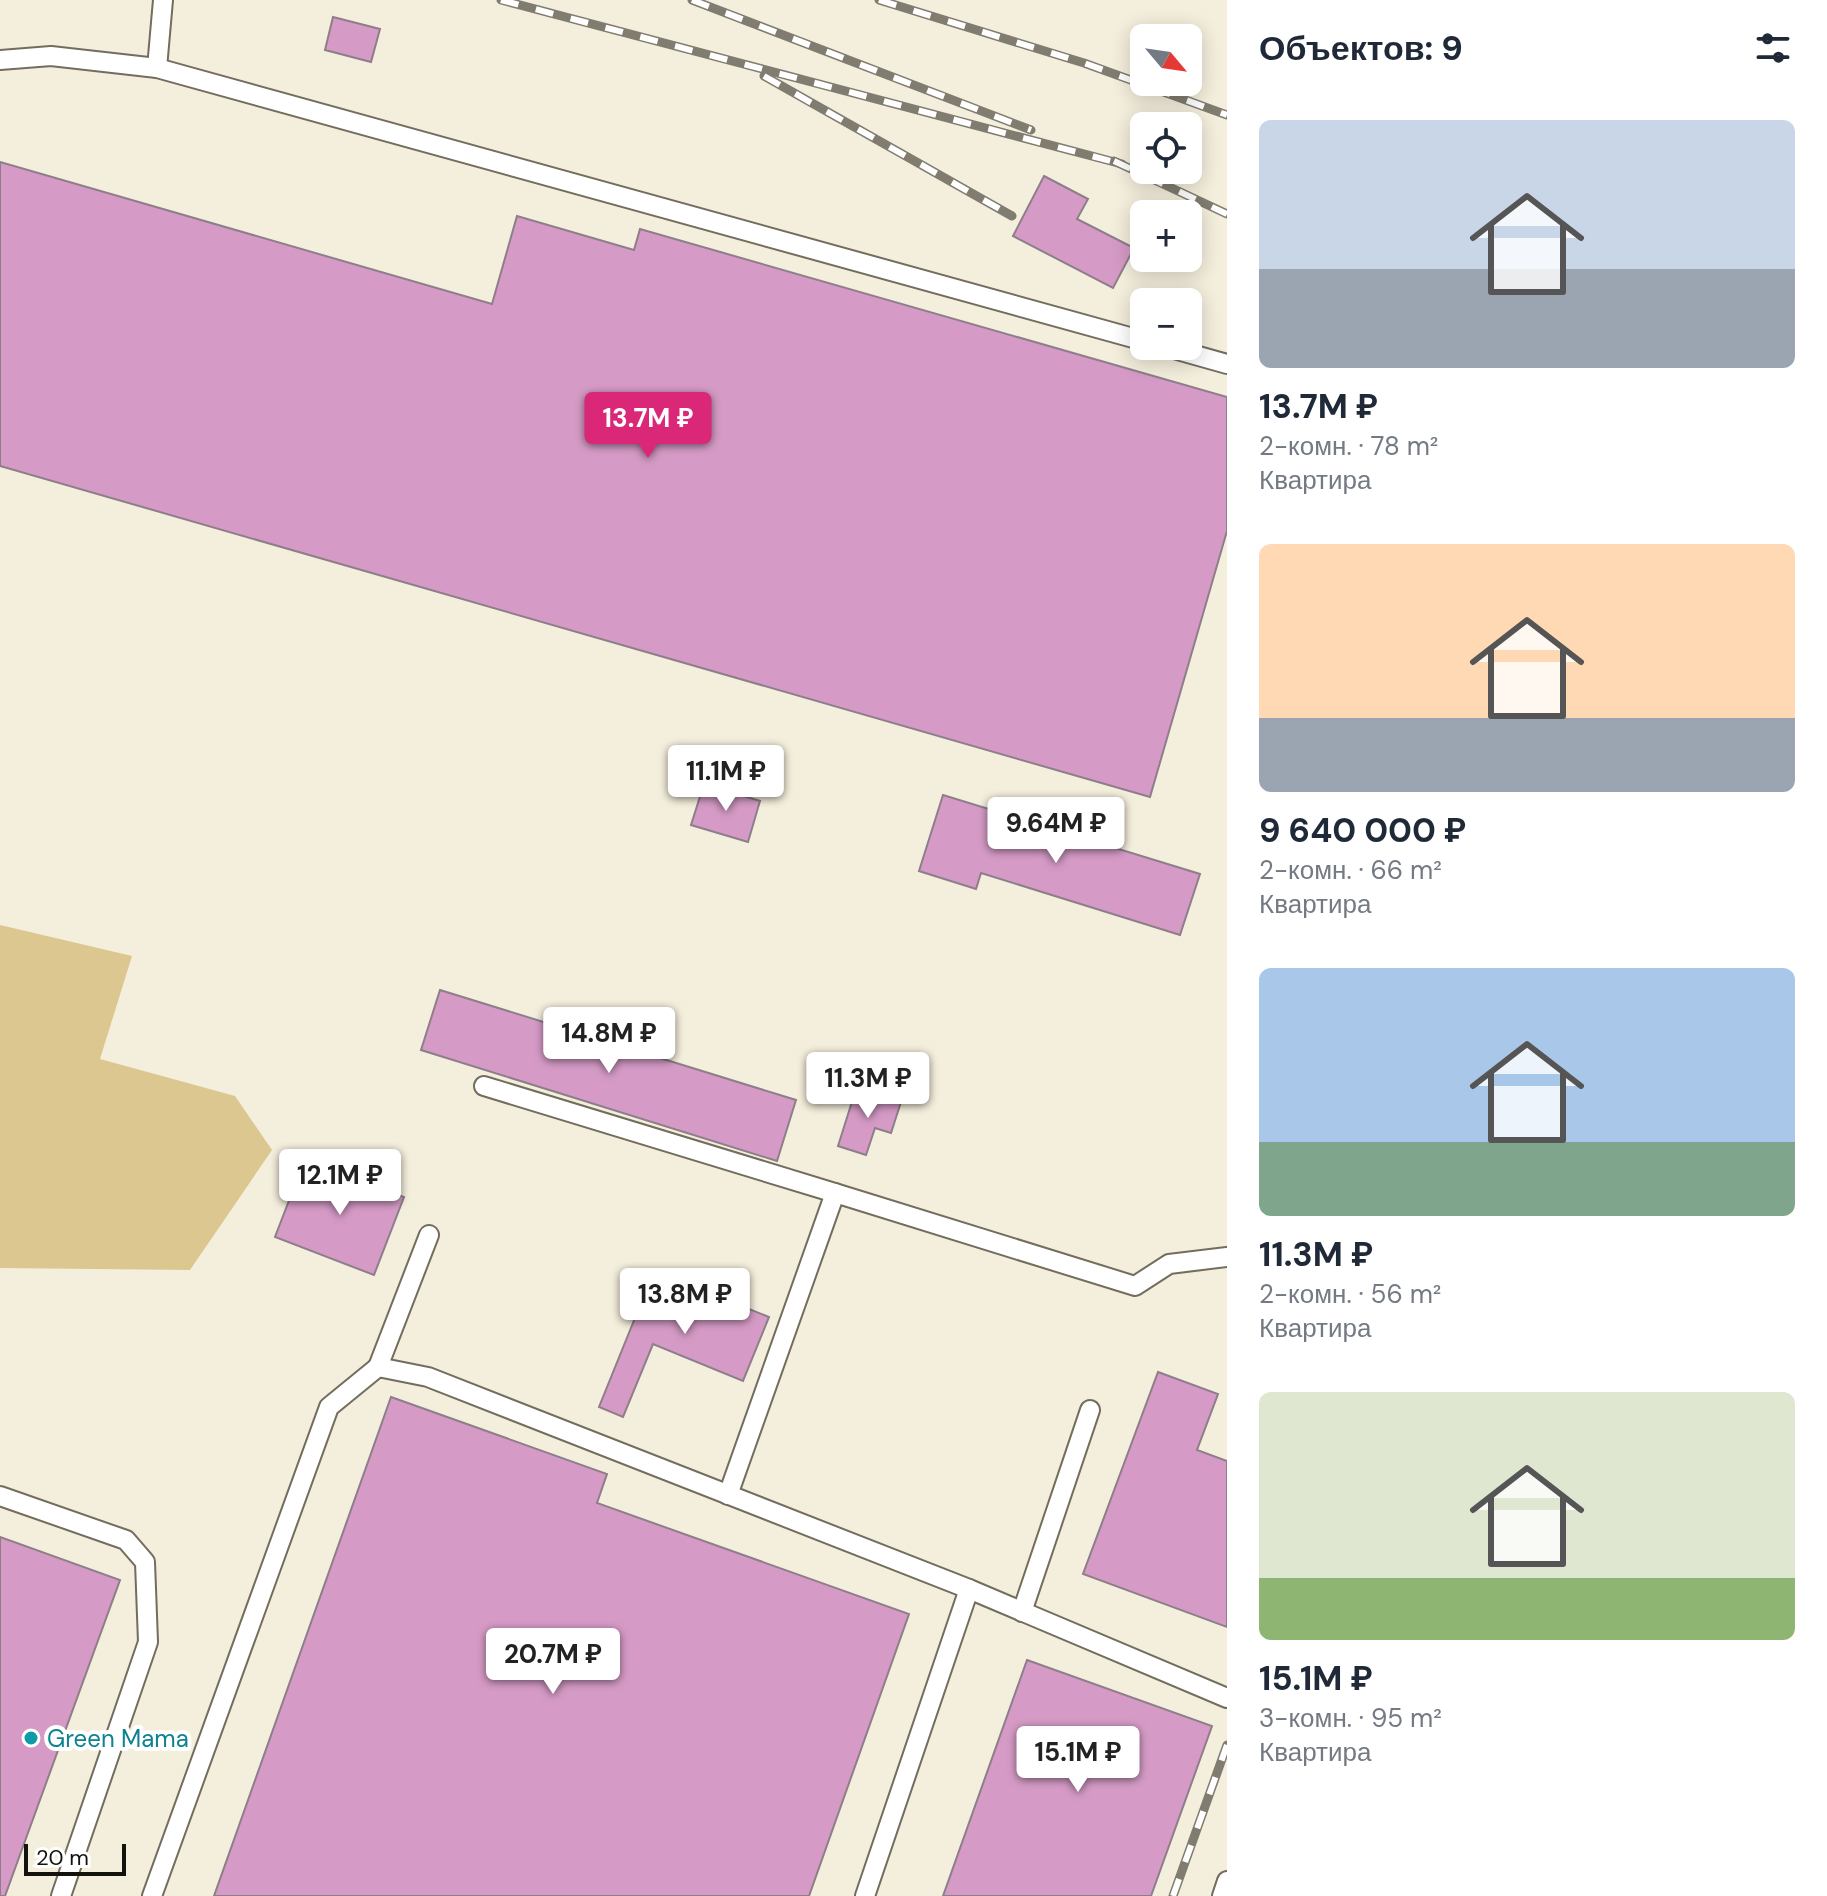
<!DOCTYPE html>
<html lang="ru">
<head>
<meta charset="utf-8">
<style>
  body { margin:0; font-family:"DM Sans",sans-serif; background:#f6f6f7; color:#1f2937; height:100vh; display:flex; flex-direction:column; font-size:30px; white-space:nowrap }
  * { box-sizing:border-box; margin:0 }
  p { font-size:26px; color:#747a83 }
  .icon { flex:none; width:44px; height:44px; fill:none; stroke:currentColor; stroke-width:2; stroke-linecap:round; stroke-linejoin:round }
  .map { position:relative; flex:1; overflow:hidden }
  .drawer { display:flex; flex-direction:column; background:#fff; width:600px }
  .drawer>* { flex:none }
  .needle { width:52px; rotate:119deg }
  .fabs { position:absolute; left:1130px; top:24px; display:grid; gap:16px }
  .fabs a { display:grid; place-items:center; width:72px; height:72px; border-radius:12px; background:#fff; box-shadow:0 4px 20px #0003; font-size:40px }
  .scale { position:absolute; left:24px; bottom:20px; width:102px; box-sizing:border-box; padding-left:8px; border:4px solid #14120c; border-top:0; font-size:22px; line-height:28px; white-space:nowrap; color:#14120c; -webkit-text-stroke:6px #fff; paint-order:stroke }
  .price { position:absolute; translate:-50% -68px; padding:0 18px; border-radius:8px; background:#fff; color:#222; font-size:26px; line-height:52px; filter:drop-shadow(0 2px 4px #0008) }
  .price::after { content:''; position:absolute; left:50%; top:48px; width:24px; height:18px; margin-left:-12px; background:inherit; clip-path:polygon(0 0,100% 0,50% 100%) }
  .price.current { background:#db2777; color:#fff }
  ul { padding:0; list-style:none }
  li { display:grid; align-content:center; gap:16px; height:424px; padding:0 32px }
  li span { display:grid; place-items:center; height:248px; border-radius:12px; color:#555 }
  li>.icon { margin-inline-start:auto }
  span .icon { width:144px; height:144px; fill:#fffc; stroke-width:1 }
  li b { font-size:34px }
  h2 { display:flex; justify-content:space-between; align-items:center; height:96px; padding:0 32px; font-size:34px }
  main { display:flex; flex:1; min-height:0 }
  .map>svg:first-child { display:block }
  .green { fill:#dbc78f }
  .building { fill:#d59bc6; stroke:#8d7e89; stroke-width:2 }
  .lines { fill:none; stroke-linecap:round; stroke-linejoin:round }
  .lane-casing { stroke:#736d5e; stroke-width:22 }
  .lane { stroke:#fff; stroke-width:18 }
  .rail-casing { stroke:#807c70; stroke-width:9 }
  .rail { stroke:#fff; stroke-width:6; stroke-dasharray:18; stroke-linecap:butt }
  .culture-dot { fill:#0f9aa8; stroke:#fff; stroke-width:3 }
  .labels { text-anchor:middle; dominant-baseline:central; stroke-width:8; stroke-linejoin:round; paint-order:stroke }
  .culture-label { font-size:24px; fill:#0d838f; stroke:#fff; text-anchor:start }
</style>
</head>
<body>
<main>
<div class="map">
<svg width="1227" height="1896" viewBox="0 0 1227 1896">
  <rect width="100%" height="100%" fill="#f4eedc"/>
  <path class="green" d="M0 925 132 956 100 1059 235 1096 272 1150 190 1270 0 1268Z"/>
  <g class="building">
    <path d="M333 17 380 29 371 62 325 50Z"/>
    <path d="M0 162 492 304 517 216 634 250 640 229 1227 397V531L1150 797 0 466Z"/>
    <path d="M1044 176 1088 199 1077 219 1134 248 1113 288 1013 236Z"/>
    <path d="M704 784 760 801 748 842 691 825Z"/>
    <path d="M943 795 1200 874 1180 935 981 873 976 889 919 871Z"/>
    <path d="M440 990 796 1100 777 1161 421 1050Z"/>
    <path d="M856 1089 901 1102 891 1133 875 1128 866 1155 838 1146Z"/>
    <path d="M305 1159 404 1197 374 1275 275 1237Z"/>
    <path d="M654 1271 769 1317 743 1381 653 1344 623 1417 599 1407Z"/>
    <path d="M1158 1372 1218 1394 1197 1450 1227 1461V1627L1083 1574Z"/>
    <path d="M391 1397 607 1474 597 1503 909 1614 809 1896H214Z"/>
    <path d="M0 1537 120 1580 5 1896H0Z"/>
    <path d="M1027 1660 1212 1726 1151 1896H943Z"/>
  </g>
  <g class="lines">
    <g class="lane-casing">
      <g id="lane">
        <path d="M0 60 51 56 157 68 1144 341"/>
        <path d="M157 68 163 0"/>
        <path d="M1163 346 1227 364"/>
        <path d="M484 1086 835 1193"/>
        <path d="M378 1367 429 1235"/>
        <path d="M728 1495 835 1193 1135 1286 1169 1264 1227 1257"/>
        <path d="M0 1496 126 1540 145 1562 148 1642 61 1896"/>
        <path d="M1022 1612 1090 1410"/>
        <path d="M152 1896 329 1407 378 1367 428 1377 969 1589"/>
        <path d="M865 1896 969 1589 1227 1698"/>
        <path d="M1222 1896 1227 1881"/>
      </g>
    </g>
    <use href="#lane" class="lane"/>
    <g class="rail-casing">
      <g id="rail">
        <path d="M501 0 1122 164"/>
        <path d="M692 0 1031 130"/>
        <path d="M879 0 1084 63 1227 115"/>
        <path d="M764 76 1012 216"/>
        <path d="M1114 161 1227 214"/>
        <path d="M1173 1896 1227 1745"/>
      </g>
    </g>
    <use href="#rail" class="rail"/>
  </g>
  <circle class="culture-dot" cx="31" cy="1738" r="8"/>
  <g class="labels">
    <g class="culture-label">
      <text x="47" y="1738">Green Mama</text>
    </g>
  </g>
</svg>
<div class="fabs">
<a><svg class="needle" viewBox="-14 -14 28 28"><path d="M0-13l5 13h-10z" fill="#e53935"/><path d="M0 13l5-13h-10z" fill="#747a83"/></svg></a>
<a><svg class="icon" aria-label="locate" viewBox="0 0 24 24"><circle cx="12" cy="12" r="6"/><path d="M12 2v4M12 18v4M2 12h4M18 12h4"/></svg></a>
<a>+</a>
<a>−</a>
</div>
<div class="scale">20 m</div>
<b class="price current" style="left:648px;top:460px">13.7M ₽</b>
<b class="price" style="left:726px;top:813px">11.1M ₽</b>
<b class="price" style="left:1056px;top:865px">9.64M ₽</b>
<b class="price" style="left:609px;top:1075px">14.8M ₽</b>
<b class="price" style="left:868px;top:1120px">11.3M ₽</b>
<b class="price" style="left:340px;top:1217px">12.1M ₽</b>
<b class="price" style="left:685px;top:1336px">13.8M ₽</b>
<b class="price" style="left:553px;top:1696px">20.7M ₽</b>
<b class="price" style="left:1078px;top:1794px">15.1M ₽</b>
</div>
<section class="drawer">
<h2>Объектов: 9<svg class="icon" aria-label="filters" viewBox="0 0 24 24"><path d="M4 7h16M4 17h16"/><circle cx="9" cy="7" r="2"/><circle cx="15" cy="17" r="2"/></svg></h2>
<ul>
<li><span style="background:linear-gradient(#c9d6e8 60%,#9aa5b1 0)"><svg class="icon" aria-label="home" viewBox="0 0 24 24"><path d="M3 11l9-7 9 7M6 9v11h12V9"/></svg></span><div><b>13.7M ₽</b><p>2-комн. · 78 m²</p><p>Квартира</p></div></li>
<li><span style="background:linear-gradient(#ffd9b3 70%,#9aa5b1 0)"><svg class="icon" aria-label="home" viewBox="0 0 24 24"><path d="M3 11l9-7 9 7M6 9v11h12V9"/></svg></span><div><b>9 640 000 ₽</b><p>2-комн. · 66 m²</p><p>Квартира</p></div></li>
<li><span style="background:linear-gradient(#a9c7e8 70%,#7fa58c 0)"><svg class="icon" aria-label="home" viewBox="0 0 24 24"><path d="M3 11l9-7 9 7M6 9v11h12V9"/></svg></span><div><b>11.3M ₽</b><p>2-комн. · 56 m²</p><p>Квартира</p></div></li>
<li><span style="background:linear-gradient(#dfe7d0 75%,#8fb573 0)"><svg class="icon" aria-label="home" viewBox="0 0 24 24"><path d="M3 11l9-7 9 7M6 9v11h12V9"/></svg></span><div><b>15.1M ₽</b><p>3-комн. · 95 m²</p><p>Квартира</p></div></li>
</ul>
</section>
</main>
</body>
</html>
